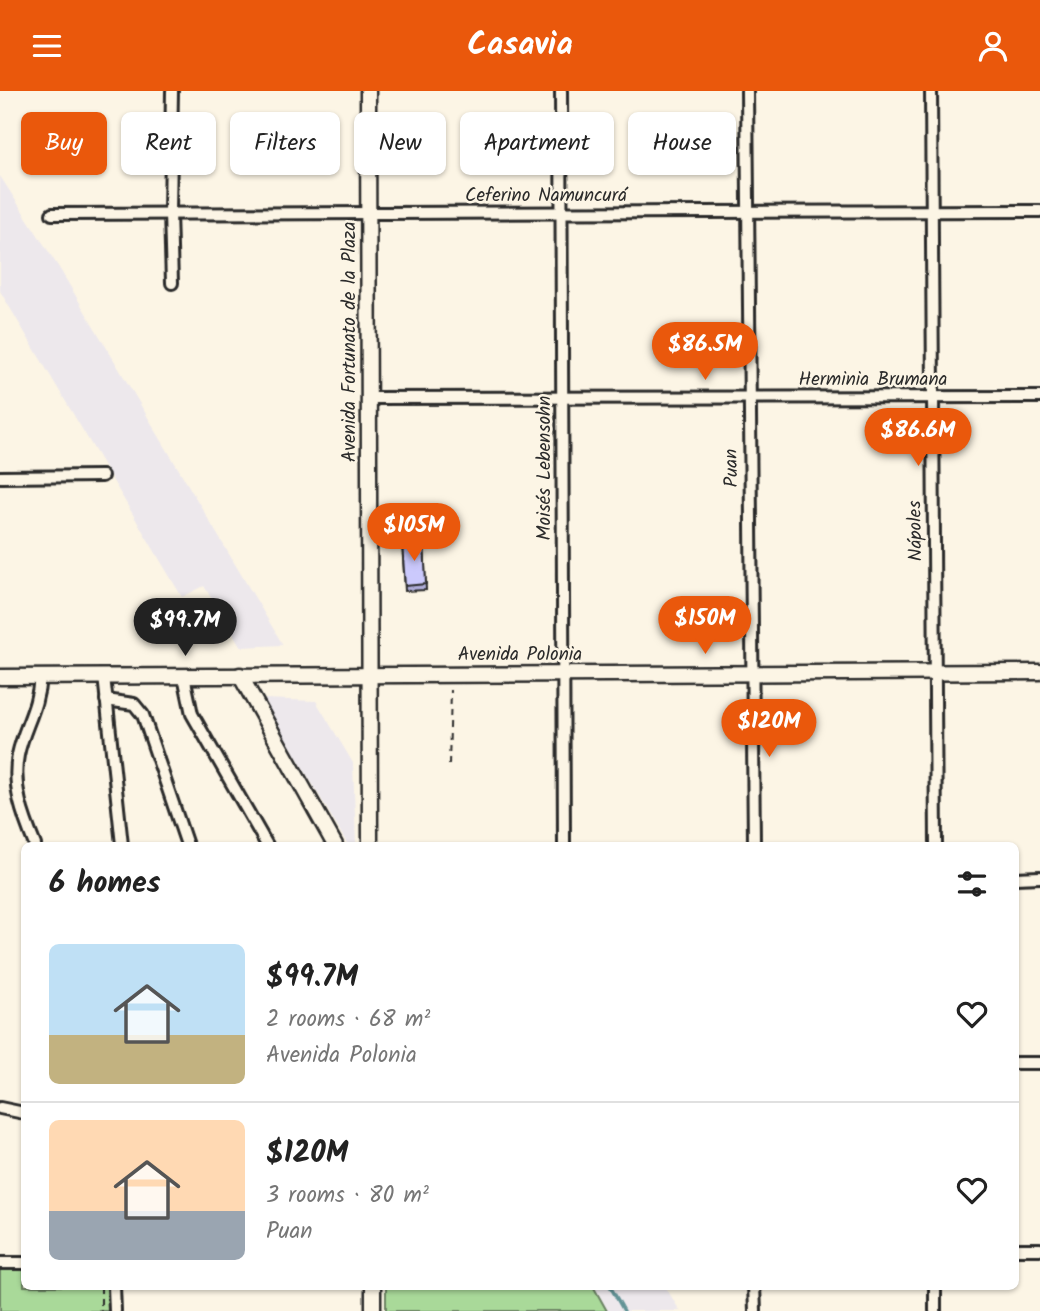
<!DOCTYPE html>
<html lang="en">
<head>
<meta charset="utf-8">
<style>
  body { margin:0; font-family:Kalam,sans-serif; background:#f2f2f2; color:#222; height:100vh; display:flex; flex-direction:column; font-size:26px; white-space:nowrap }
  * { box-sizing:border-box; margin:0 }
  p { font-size:23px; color:#767676 }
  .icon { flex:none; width:38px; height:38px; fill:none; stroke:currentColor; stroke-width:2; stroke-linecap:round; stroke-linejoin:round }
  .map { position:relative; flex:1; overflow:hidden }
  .panel { position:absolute; left:21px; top:751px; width:998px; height:448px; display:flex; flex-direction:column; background:#fff; border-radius:10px; box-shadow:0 2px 5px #0004 }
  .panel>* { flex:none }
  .guide { position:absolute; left:21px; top:21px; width:999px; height:63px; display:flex; gap:14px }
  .price { position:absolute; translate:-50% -60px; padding:0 16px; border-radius:24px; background:#ea580c; color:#fff; font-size:23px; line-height:46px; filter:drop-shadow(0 2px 4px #0008) }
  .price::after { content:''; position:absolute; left:50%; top:42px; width:21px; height:16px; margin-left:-10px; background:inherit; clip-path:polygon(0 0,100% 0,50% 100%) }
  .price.on { background:#222; color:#fff }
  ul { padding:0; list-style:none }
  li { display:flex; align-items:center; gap:21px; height:175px; padding:0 28px }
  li+li { border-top:2px solid #e0e0e0 }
  li span { display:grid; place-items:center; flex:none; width:196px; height:140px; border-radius:10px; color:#555 }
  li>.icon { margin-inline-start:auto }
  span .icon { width:84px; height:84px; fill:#fffc; stroke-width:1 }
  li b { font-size:30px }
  h2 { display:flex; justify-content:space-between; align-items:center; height:84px; padding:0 28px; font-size:30px }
  .pill { padding:0 24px; border-radius:10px; background:#fff; box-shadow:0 2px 5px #0004; font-size:24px; line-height:63px }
  .pill.on { background:#ea580c; color:#fff }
  header { display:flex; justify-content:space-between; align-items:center; height:91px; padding:0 28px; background:#ea580c; color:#fff; font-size:32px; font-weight:700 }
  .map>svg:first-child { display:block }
  .built { fill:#ede8ec }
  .green { fill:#a9d999; stroke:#6a8262; stroke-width:2 }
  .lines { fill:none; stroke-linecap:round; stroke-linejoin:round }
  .stream { stroke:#629396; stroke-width:3.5 }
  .minor-casing { stroke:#2b2b2b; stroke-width:16 }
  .major-casing { stroke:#2b2b2b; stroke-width:19 }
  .path { stroke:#2b2b2b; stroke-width:2; stroke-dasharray:7 5; stroke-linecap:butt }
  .minor { stroke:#fcf5e5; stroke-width:10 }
  .major { stroke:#fcf5e5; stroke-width:14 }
  .wall { fill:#afadd9; stroke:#2b2b2b; stroke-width:2 }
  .building { fill:#cbc9fc; stroke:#2b2b2b; stroke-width:2 }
  .labels { text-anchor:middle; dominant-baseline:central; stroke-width:5; stroke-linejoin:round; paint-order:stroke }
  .street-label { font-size:19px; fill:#2b2b2b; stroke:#fcf5e5 }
</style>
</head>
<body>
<header><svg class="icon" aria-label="menu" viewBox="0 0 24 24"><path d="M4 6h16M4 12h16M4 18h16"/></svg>Casavia<svg class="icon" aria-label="person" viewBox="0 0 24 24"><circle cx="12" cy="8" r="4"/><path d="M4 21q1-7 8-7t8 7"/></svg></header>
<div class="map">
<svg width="1040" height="1220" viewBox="0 0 1040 1220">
  <rect width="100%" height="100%" fill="#fcf5e5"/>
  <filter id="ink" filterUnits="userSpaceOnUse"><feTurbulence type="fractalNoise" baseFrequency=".0143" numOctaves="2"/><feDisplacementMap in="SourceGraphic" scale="14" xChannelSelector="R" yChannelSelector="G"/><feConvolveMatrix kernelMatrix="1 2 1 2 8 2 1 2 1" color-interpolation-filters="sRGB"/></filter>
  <g filter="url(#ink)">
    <g class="built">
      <path d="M0 85 61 180 283 554 241 556 204 495 182 506 0 200Z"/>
      <path d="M263 608 316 610 353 672 356 754H348Z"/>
      <path d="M593 1195H665L680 1220H607Z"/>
    </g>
    <g class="green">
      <path d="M0 1177H24V1195H109V1220H0Z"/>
      <path d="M386 1195H593L607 1220H386Z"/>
    </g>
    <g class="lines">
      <path class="stream" d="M610 1195 624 1220"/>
      <g class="minor-casing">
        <g id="minor">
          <path d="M172 0 170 121 172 192"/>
          <path d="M561 0 564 754"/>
          <path d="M747 0 754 754"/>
          <path d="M931 0 936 754"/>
          <path d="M52 123 1040 120"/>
          <path d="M369 307 1040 306"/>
          <path d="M0 386 102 385"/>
          <path d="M104 585 122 754"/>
          <path d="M184 585 192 623 267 754"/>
          <path d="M106 609 134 613 143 624 187 754"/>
          <path d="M35 754C23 725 12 696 18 664 24 635 38 619 40 585"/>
          <path d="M1015 787 1040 786"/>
          <path d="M1015 972H1040"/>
          <path d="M0 1017 24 1022"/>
          <path d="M1015 1158H1040"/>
          <path d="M0 1172H24"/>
          <path d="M114 1195 115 1220"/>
          <path d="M754 1195 755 1220"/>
          <path d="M935 1195V1220"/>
        </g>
      </g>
      <g class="major-casing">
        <g id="major">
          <path d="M368 0 370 754"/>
          <path d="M240 584 335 754"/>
          <path d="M0 586 1040 581"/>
          <path d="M373 1195V1220"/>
        </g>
      </g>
      <g class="path">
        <path d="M449 674 451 599"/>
        <path d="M101 1195V1220"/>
      </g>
      <use href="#minor" class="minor"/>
      <use href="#major" class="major"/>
    </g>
    <path class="wall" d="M424 450 426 499 405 500 402 451Z"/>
    <path class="building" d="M424 450 426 493 405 495 402 451Z"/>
  </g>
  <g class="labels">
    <g class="street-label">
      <text x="546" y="105">Ceferino Namuncurá</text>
      <text transform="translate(350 251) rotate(-90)">Avenida Fortunato de la Plaza</text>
      <text x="873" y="289">Herminia Brumana</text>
      <text transform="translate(545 377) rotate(-90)">Moisés Lebensohn</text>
      <text transform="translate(732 377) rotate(-91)">Puan</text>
      <text transform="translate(916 440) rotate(-91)">Nápoles</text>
      <text x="520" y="564">Avenida Polonia</text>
    </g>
  </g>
</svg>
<b class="price" style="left:705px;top:291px">$86.5M</b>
<b class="price" style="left:918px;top:377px">$86.6M</b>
<b class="price" style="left:414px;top:472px">$105M</b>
<b class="price" style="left:705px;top:565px">$150M</b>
<b class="price on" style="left:185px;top:567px">$99.7M</b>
<b class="price" style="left:769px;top:668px">$120M</b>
<div class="guide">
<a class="pill on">Buy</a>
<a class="pill">Rent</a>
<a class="pill">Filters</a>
<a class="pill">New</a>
<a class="pill">Apartment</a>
<a class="pill">House</a>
</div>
<section class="panel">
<h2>6 homes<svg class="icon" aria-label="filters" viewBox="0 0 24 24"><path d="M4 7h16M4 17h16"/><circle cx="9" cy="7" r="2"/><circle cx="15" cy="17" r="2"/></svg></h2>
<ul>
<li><span style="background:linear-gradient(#bfe0f5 65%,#c2b280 0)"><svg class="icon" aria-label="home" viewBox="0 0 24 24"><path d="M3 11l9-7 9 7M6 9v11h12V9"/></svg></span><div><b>$99.7M</b><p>2 rooms · 68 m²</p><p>Avenida Polonia</p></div><svg class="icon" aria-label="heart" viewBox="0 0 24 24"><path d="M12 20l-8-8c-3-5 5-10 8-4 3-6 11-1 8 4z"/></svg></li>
<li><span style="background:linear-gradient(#ffd9b3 65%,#9aa5b1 0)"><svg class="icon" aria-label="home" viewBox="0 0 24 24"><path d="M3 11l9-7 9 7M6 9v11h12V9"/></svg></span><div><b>$120M</b><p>3 rooms · 80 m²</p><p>Puan</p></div><svg class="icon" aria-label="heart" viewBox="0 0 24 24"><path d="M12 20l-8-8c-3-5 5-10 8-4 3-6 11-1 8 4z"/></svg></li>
</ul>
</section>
</div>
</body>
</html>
